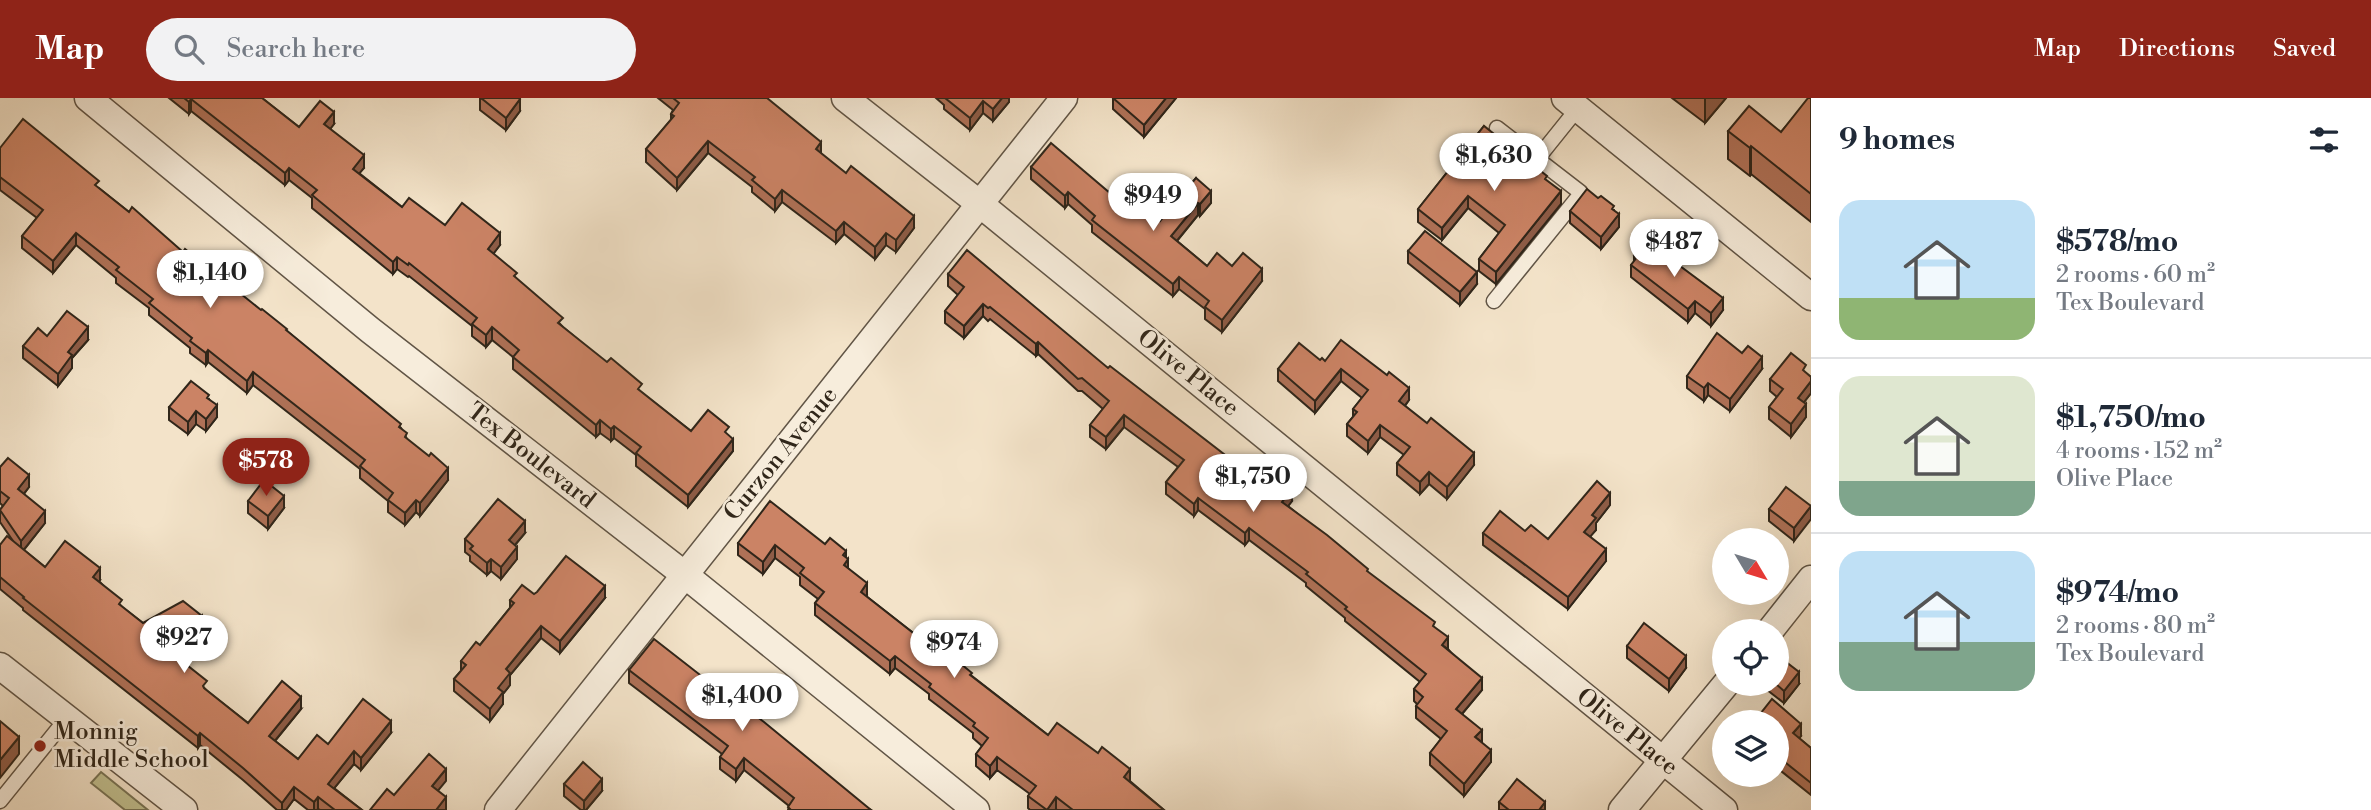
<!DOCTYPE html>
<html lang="en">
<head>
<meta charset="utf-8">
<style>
  body { margin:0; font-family:"Libre Bodoni",serif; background:#f2f2f3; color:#1f2937; height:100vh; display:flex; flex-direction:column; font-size:26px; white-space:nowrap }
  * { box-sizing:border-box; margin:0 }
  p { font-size:23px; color:#747a83 }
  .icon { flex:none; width:38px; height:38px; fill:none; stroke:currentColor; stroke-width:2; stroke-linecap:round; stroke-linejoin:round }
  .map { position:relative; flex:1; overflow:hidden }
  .sheet { display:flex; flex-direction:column; background:#fff; width:560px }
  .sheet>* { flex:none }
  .needle { width:46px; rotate:128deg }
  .controls { position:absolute; left:1712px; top:430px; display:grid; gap:14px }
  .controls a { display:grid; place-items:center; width:77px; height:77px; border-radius:50%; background:#fff; box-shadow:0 7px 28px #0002; font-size:35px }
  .price { position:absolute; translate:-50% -60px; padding:0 16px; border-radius:24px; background:#fff; color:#222; font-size:23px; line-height:46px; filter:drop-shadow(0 2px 4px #0008) }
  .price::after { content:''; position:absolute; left:50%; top:42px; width:21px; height:16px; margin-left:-10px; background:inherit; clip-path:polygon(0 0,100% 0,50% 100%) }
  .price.active { background:#8f2418; color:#fff }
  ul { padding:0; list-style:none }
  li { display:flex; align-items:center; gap:21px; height:175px; padding:0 28px }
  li+li { border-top:2px solid #e0e1e3 }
  li span { display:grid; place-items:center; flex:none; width:196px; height:140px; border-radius:21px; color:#555 }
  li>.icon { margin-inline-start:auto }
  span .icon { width:84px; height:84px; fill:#fffc; stroke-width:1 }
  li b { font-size:30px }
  h2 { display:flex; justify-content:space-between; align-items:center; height:84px; padding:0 28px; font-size:30px }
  header { display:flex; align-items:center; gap:42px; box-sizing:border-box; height:98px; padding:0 35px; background:#8f2418; color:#fff }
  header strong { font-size:33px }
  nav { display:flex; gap:38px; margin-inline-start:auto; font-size:24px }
  .search { width:490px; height:63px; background:#f2f2f3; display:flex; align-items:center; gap:18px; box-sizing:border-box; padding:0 24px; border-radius:38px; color:#747a83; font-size:26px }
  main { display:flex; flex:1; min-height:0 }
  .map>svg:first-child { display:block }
  .park { fill:#c2c191; stroke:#797456; stroke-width:2 }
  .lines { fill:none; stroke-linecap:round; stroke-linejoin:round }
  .lane-casing { stroke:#615546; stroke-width:17 }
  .street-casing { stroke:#615546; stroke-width:29 }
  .lane { stroke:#f7eddc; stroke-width:14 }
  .street { stroke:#f7eddc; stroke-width:26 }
  .wall { fill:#af7157; stroke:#30261a; stroke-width:2 }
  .shaded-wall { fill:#8e5c47; stroke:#30261a; stroke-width:2 }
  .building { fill:#cb8365; stroke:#30261a; stroke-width:2 }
  .poi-dot { fill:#8f2418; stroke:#f7eddc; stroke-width:2.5 }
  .labels { text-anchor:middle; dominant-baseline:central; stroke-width:5; stroke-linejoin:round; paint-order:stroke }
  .street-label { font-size:24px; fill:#30261a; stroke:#f7eddc }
  .poi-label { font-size:24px; fill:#30261a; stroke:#f7eddc; text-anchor:start }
</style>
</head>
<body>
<header>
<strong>Map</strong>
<div class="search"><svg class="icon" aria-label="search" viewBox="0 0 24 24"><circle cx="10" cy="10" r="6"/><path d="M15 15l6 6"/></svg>Search here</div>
<nav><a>Map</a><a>Directions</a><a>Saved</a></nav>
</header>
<main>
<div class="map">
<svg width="1811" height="712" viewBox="0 0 1811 712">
  <rect width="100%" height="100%" fill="#f3e3c9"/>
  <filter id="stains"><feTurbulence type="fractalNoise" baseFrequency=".00286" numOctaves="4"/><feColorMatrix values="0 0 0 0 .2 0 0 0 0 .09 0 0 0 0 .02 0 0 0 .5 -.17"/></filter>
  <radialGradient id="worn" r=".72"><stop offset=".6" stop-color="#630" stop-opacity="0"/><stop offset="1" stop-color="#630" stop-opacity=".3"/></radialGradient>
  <path class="park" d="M101 674 148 712H125L91 685Z"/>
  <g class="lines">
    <g class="lane-casing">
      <g id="lane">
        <path d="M1537 61 1578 10"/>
        <path d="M1494 203 1579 98 1580 94 1497 30"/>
        <path d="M0 703 67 620"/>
      </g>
    </g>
    <g class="street-casing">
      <g id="street">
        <path d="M88 0 370 232 685 477 976 712"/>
        <path d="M845 0 980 106 1724 712"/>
        <path d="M1565 0 1811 199"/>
        <path d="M1769 534 1811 481"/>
        <path d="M0 568 184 712"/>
        <path d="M498 712 1064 0"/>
        <path d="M1622 712 1726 586"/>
      </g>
    </g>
    <use href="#lane" class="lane"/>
    <use href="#street" class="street"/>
  </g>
  <g class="wall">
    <path d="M169 0H262L299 29 334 26 330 31 364 70 359 75 402 109 445 127 500 147 493 156 563 229 642 295 691 333 729 338 733 353 688 409 636 368V357L614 340 611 343 600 335 596 339 513 271V259L492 242 486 249 472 238V228L409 178 408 179 397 171 393 176 312 110V100L289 82 285 87 191 13 189 16Z"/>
    <path d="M480 0 520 13 506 32 480 12Z"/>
    <path d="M658 0H767L821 56 914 130 896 154 886 147 875 161 844 136 836 145 782 104 775 113 752 94V89L708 55 677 92 646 64V51L671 22V16L673 12Z"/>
    <path d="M936 0H1009V4L993 23 983 15 970 32 944 11V7Z"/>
    <path d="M1113 0H1176L1144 39 1113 11Z"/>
    <path d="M1672 0H1726L1705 25Z"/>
    <path d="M1811 0V124L1751 76 1750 78 1728 61V33L1781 34Z"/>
    <path d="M1484 28 1547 83 1561 106 1496 186 1479 173V161L1499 135 1468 110 1442 142 1418 124V111Z"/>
    <path d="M0 50 99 90 129 114 287 233 401 330 407 341 448 382 420 418 416 414 405 427 388 414V403L360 380V371L253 287 247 295 208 264 206 267 190 255V250L149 217V210L116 185V180L76 147 53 175 22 150V138L37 120 0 92Z"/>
    <path d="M1031 69 1130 112 1160 123 1196 80 1211 105 1200 118 1198 117 1177 143 1207 168H1232L1262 183 1222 234 1205 221V211L1179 191 1173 198 1092 134V127L1068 106 1065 110 1031 81Z"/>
    <path d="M1614 112 1619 129 1601 151 1570 125V113Z"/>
    <path d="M1408 153 1477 186 1460 207 1408 165Z"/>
    <path d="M1634 157 1723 212 1711 228 1695 215 1688 224 1631 179V167L1634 164Z"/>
    <path d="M948 176 1108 270 1268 390 1292 403 1288 408 1435 530 1448 551 1482 592 1462 616 1481 644 1491 664 1464 698 1430 667V655L1441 641 1416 620V608L1417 606 1414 603V591L1420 584 1345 523V520L1306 488V485L1249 442 1245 447 1198 412 1194 418 1166 396V384L1178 369 1124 329 1106 351 1090 339V327L1103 311 1082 293H1078L1038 256 1036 258 990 221 988 223 983 218 964 240 945 225V213L958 197 948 188Z"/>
    <path d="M47 238 88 242 72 260V270L58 288 23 260V248Z"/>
    <path d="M1320 262 1325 263 1409 302 1405 308 1474 367 1447 401 1429 386 1420 396 1397 377V365L1404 357 1380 339 1368 355 1347 338V326L1353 319V311L1362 300 1341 283 1315 315 1278 283V271Z"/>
    <path d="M1762 271 1730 313 1708 297 1704 303 1687 290V278Z"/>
    <path d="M1806 275 1811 279V295L1804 304 1806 319 1791 339 1769 321V309L1777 299 1770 293V281Z"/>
    <path d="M209 301 217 319 206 333 196 326 188 336 169 322V309Z"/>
    <path d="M0 369 29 389 24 396 45 425 24 452 45 469 100 482 99 483 122 509 143 525 202 530 178 561 207 593 248 625 301 611 275 643 298 661 328 646 391 635 361 672 354 666 334 690 362 712H320L318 711 317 712H308L294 701 286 712H277L243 682 200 647 198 650 23 512V510L0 491V447L13 443 0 424V412L3 408 0 405Z"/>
    <path d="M248 403 284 410 268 431 248 415Z"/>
    <path d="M1610 407 1596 425V432L1590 438 1606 463 1568 511 1483 447V435L1525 433 1548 441Z"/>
    <path d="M1811 408 1794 443 1769 423V411Z"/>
    <path d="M525 435 515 447 517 461 501 481 491 473 487 477 470 463V458L465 454V441Z"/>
    <path d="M738 445 825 446 846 459 848 470 867 497 866 498 921 541 956 563 972 578 1048 637 1130 683 1164 712H1057L1056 711 1055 712H1030L1028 710V698L1030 696 997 672 990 680 976 668V656L982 648 973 640V635L929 601V596L895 570 890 576 815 517V505L818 501 800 487V479L775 460 763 476 738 457Z"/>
    <path d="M534 496 605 500 560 555 541 540 510 577V587L503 596V606L490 623 454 593V581L461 573V563L480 547 510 510V502Z"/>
    <path d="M1627 548 1686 570 1669 593 1627 560Z"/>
    <path d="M629 572 871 712H788L789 708 744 672 736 683 720 671V659L722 656 629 585Z"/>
    <path d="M1762 586H1799L1784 605 1762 588Z"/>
    <path d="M1776 625 1801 638 1799 640 1811 650V697L1776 669Z"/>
    <path d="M564 686 602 693 586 712H581L564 698Z"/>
    <path d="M1499 704 1545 712H1499Z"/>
  </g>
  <g class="shaded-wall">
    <path d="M1002 0H1009V4L993 23V11Z"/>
    <path d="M1166 0H1176L1144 39V27Z"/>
    <path d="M1705 0H1726L1705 25Z"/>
    <path d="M191 1V13L189 16V4Z"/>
    <path d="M520 1V13L506 32V20Z"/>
    <path d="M983 3V15L970 32V20Z"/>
    <path d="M334 14V26L324 39V26Z"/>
    <path d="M708 43V55L677 92V80Z"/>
    <path d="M821 44V56L816 51Z"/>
    <path d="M1751 48V76L1750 78V50Z"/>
    <path d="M364 57V70L353 83V71Z"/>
    <path d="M289 70V82L285 87V75Z"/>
    <path d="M782 92V104L775 113V101Z"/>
    <path d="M1211 93V105L1200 118V106Z"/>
    <path d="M1561 93V106L1496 186V174Z"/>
    <path d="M1068 94V106L1065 110V98Z"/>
    <path d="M1468 98V110L1442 142V130Z"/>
    <path d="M1198 105V117L1171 150V138Z"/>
    <path d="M1619 116V129L1601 151V139Z"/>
    <path d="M914 118V130L896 154V142Z"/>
    <path d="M844 124V136L836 145V133Z"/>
    <path d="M76 135V147L53 175V163Z"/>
    <path d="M500 135V147L488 163V151Z"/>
    <path d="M886 135V147L875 161V149Z"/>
    <path d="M397 159V171L393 176V164Z"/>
    <path d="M1262 171V183L1222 234V222Z"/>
    <path d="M1477 174V186L1460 207V194Z"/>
    <path d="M1179 179V191L1173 198V186Z"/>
    <path d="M1723 200V212L1711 228V215Z"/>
    <path d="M1695 203V215L1688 224V211Z"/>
    <path d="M983 206V218L964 240V228Z"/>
    <path d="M88 229V242L72 260V270L58 288V276L68 254Z"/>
    <path d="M492 229V242L486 249V237Z"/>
    <path d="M1038 244V256L1036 258V246Z"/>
    <path d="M208 252V264L206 267V255Z"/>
    <path d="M1762 259V271L1730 313V301Z"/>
    <path d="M1341 271V283L1315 315V303Z"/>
    <path d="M253 274V287L247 295V283Z"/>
    <path d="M1811 283V295L1798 312V300Z"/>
    <path d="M1708 285V297L1704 303V290Z"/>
    <path d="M1409 290V302L1399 315V303Z"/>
    <path d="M1806 306V319L1791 339V326Z"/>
    <path d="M217 307V319L206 333V321Z"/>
    <path d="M196 313V326L188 336V324Z"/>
    <path d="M1124 317V329L1106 351V339Z"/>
    <path d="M600 322V335L596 339V327Z"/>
    <path d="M1380 327V339L1368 355V343Z"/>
    <path d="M614 328V340L611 343V331Z"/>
    <path d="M733 341V353L688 409V397Z"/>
    <path d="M1474 355V367L1447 401V389Z"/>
    <path d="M448 370V382L420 418V405Z"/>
    <path d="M1429 374V386L1420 396V384Z"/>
    <path d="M29 377V389L18 403V391Z"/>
    <path d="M1292 390V403L1282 416V404Z"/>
    <path d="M1610 395V407L1596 425V432L1584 446V434L1592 417Z"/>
    <path d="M284 398V410L268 431V418Z"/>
    <path d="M1198 400V412L1194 418V406Z"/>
    <path d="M416 402V414L405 427V415Z"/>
    <path d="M1811 408V421L1794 443V430Z"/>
    <path d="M45 413V425L21 455V443Z"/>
    <path d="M525 423V435L509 454V442Z"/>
    <path d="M1249 430V442L1245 447V435Z"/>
    <path d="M775 447V460L763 476V464Z"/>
    <path d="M517 449V461L501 481V469Z"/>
    <path d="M1606 451V463L1568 511V499Z"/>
    <path d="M846 453V464L848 461V473L844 479 843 457Z"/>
    <path d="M491 461V473L487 477V465Z"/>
    <path d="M100 470V482L93 491V479Z"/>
    <path d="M867 485V497L861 506V494Z"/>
    <path d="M605 488V500L560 555V543Z"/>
    <path d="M202 518V530L173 568V556Z"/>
    <path d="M541 528V540L510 577V587L503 596V606L490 623V611L506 571Z"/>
    <path d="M1448 539V551L1442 547Z"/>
    <path d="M895 558V570L890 576V563Z"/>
    <path d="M1686 558V570L1669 593V581Z"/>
    <path d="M1799 574V586L1784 605V593Z"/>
    <path d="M1482 580V592L1456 623V611Z"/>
    <path d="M301 599V611L269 650V638Z"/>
    <path d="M391 623V635L361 672V660Z"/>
    <path d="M1801 626V638L1793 648V635Z"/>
    <path d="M1482 632V644L1475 639Z"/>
    <path d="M200 635V647L198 650V638Z"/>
    <path d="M19 639V656L0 680V662Z"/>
    <path d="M1491 652V664L1464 698V686Z"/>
    <path d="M354 653V666L328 698V686Z"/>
    <path d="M997 659V672L990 680V668Z"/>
    <path d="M744 660V672L736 683V671Z"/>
    <path d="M446 671V683L432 700V688Z"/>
    <path d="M1130 671V683L1124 691V679Z"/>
    <path d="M602 681V693L586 712H584V703Z"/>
    <path d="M294 689V701L286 712H282V705Z"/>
    <path d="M318 699V711L317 712H314V704Z"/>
    <path d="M446 699V712H436Z"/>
    <path d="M1056 699V711L1055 712H1047Z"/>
    <path d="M1545 704V712H1539Z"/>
  </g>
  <g class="building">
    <path d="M184 0H262L299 29 320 3 334 14 324 26 364 57 353 71 402 109 409 100 445 127 462 105 500 135 488 151 517 175 514 178 563 220 558 225 607 264 611 260 642 286 638 291 691 333 708 312 729 329 725 334 733 341 688 397 636 355 641 349 614 328 611 331 600 322 596 327 513 259 519 252 492 229 486 237 472 226 477 220 409 165 408 167 397 159 393 164 312 97 317 92 289 70 285 75 191 1 189 4Z"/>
    <path d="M481 0H519L520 1 506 20Z"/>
    <path d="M673 0H767L821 44 816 51 846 75 851 68 914 118 896 142 886 135 875 149 844 124 836 133 782 92 775 101 752 82 755 79 708 43 677 80 646 51 674 18 671 16 679 5Z"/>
    <path d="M945 0H1002L993 11 983 3 970 20Z"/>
    <path d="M1113 0H1166L1144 27Z"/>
    <path d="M1808 0H1811V96L1751 48 1750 50 1728 33 1749 8 1781 34Z"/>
    <path d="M23 21 99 83 95 87 129 114 132 109 183 154 185 151 261 212 262 211 287 231 286 232 401 326 399 329 407 335 405 339 429 358 431 355 448 370 420 405 416 402 405 415 388 402 393 395 360 368 365 362 253 274 247 283 208 252 206 255 190 243 192 240 149 205 153 201 116 172 119 169 76 135 53 163 22 138 43 112 0 79V50Z"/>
    <path d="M1484 28 1547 78 1545 81 1561 93 1496 174 1479 161 1505 127 1468 98 1442 130 1418 111Z"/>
    <path d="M1051 45 1130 112 1137 104 1160 123 1196 80 1211 93 1200 106 1198 105 1171 138 1207 168 1217 155 1232 168 1243 155 1262 171 1222 222 1205 209 1209 203 1179 179 1173 186 1092 122 1095 118 1068 94 1065 98 1031 69Z"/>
    <path d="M1587 91 1598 100 1601 98 1614 108 1612 111 1619 116 1601 139 1570 113Z"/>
    <path d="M1425 133 1477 174 1460 194 1408 153Z"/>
    <path d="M1645 142 1723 200 1711 215 1695 203 1688 211 1631 167 1637 159 1634 157Z"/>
    <path d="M967 152 1108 270 1110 268 1268 390 1277 379 1292 390 1282 404 1327 437 1368 471 1367 473 1435 524 1433 528 1448 539 1442 547 1482 580 1456 611 1482 632 1475 639 1491 652 1464 686 1430 655 1447 633 1416 608 1423 599 1414 591 1426 576 1345 511 1347 509 1306 476 1308 474 1249 430 1245 435 1198 400 1194 406 1166 384 1184 362 1124 317 1106 339 1090 327 1109 303 1082 280 1078 281 1038 244 1036 246 990 209 988 210 983 206 964 228 945 213 964 189 948 176Z"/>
    <path d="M67 213 88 229 68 254 72 257 58 276 23 248 38 230 47 238Z"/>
    <path d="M1717 235 1742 255 1748 248 1762 259 1730 301 1708 285 1704 290 1687 278Z"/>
    <path d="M1341 242 1387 277 1389 274 1409 290 1399 303 1427 325 1431 320 1474 355 1447 389 1429 374 1420 384 1397 365 1410 349 1380 327 1368 343 1347 326 1357 314 1353 311 1368 292 1341 271 1315 303 1278 271 1299 245 1320 262 1322 260 1325 263Z"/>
    <path d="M1791 255 1806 267 1803 272 1811 279V283L1798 300 1806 306 1791 326 1769 309 1783 291 1770 281Z"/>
    <path d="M191 283 209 297 207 300 217 307 206 321 196 313 188 324 169 309Z"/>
    <path d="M8 360 29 377 18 391 45 413 21 443 0 412 9 400 0 393V369Z"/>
    <path d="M264 382 284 398 268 418 248 403Z"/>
    <path d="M1597 383 1610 395 1592 417 1596 420 1584 434 1606 451 1568 499 1483 435 1500 413 1525 433 1531 427 1548 441Z"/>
    <path d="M1786 389 1811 408 1794 430 1769 411Z"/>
    <path d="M498 401 525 423 509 442 517 449 501 469 491 461 487 465 470 451 473 448 465 441Z"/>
    <path d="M770 403 825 446 830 440 846 453 843 457 848 461 844 467 867 485 861 494 921 541 927 533 956 559 955 561 972 575 970 577 1048 637 1057 625 1098 655 1102 649 1130 671 1124 679 1164 712H1073L1056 699 1047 712 1028 698 1036 688 997 659 990 668 976 656 988 640 973 628 975 625 929 589 931 586 895 558 890 563 815 505 824 494 800 475 804 470 775 447 763 464 738 445Z"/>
    <path d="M7 438 45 469 65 443 100 470 93 479 122 502 119 506 143 525 183 503 202 518 173 556 207 583 203 588 204 590 248 625 282 583 301 599 269 638 298 661 317 637 328 646 363 601 391 623 361 660 354 653 328 686 362 712H335L318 699 314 704 294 689 282 705 243 670 200 635 198 638 23 500 24 499 0 479V447Z"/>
    <path d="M566 458 605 488 560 543 541 528 506 571 510 575 498 590 503 594 490 611 454 581 466 567 461 563 476 544 480 547 514 505 510 502 522 487 534 496 537 494Z"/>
    <path d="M1644 525 1686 558 1669 581 1627 548Z"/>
    <path d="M654 541 736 605 737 604 764 624 871 712H791L788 709 794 700 744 660 736 671 720 659 728 648 629 572Z"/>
    <path d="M1777 557 1799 574 1784 593 1776 586Z"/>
    <path d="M1772 601 1801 626 1793 635 1811 650V685L1776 657V625H1753Z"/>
    <path d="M0 623 19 639 0 662Z"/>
    <path d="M429 656 446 671 432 688 446 699 436 712H370L387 691 394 697Z"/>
    <path d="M583 664 602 681 584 703 564 686Z"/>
    <path d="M1517 681 1545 704 1539 712H1509L1499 704Z"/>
  </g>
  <circle class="poi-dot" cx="40" cy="648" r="7"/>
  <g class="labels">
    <g class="street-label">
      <text transform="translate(1188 275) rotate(39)">Olive Place</text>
      <text transform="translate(781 356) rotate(-51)">Curzon Avenue</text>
      <text transform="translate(531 358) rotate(38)">Tex Boulevard</text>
      <text transform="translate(1627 634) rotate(39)">Olive Place</text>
    </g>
    <g class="poi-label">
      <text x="54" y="634">Monnig<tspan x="54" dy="28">Middle School</tspan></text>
    </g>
  </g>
  <rect width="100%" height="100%" filter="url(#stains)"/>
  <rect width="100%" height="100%" fill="url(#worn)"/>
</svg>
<div class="controls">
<a><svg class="needle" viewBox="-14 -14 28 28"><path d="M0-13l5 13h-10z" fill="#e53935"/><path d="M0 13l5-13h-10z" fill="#747a83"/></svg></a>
<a><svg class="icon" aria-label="locate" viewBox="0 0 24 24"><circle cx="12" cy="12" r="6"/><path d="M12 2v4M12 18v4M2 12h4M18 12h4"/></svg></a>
<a><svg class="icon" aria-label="layers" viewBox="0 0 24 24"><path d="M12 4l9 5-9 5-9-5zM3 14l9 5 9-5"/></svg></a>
</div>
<b class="price" style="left:1494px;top:95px">$1,630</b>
<b class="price" style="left:1153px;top:135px">$949</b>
<b class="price" style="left:1674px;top:181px">$487</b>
<b class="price" style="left:210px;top:212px">$1,140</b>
<b class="price active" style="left:266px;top:400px">$578</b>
<b class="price" style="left:1253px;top:416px">$1,750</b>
<b class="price" style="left:184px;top:577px">$927</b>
<b class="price" style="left:954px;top:582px">$974</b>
<b class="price" style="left:742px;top:635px">$1,400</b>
</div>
<section class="sheet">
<h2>9 homes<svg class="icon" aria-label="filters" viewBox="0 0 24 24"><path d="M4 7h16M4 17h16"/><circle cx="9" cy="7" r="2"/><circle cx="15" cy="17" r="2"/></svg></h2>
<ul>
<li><span style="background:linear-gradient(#bfe0f5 70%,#8fb573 0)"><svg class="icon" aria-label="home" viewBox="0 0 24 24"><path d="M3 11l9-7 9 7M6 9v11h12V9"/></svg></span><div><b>$578/mo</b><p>2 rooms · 60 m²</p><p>Tex Boulevard</p></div></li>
<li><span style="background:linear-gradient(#dfe7d0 75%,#7fa58c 0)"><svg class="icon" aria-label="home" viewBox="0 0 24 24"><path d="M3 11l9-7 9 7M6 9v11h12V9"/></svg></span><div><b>$1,750/mo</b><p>4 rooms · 152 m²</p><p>Olive Place</p></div></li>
<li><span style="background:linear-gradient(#bfe0f5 65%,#7fa58c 0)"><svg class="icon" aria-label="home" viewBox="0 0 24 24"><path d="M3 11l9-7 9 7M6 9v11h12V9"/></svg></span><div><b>$974/mo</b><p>2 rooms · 80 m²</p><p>Tex Boulevard</p></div></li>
</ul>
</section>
</main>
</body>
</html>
